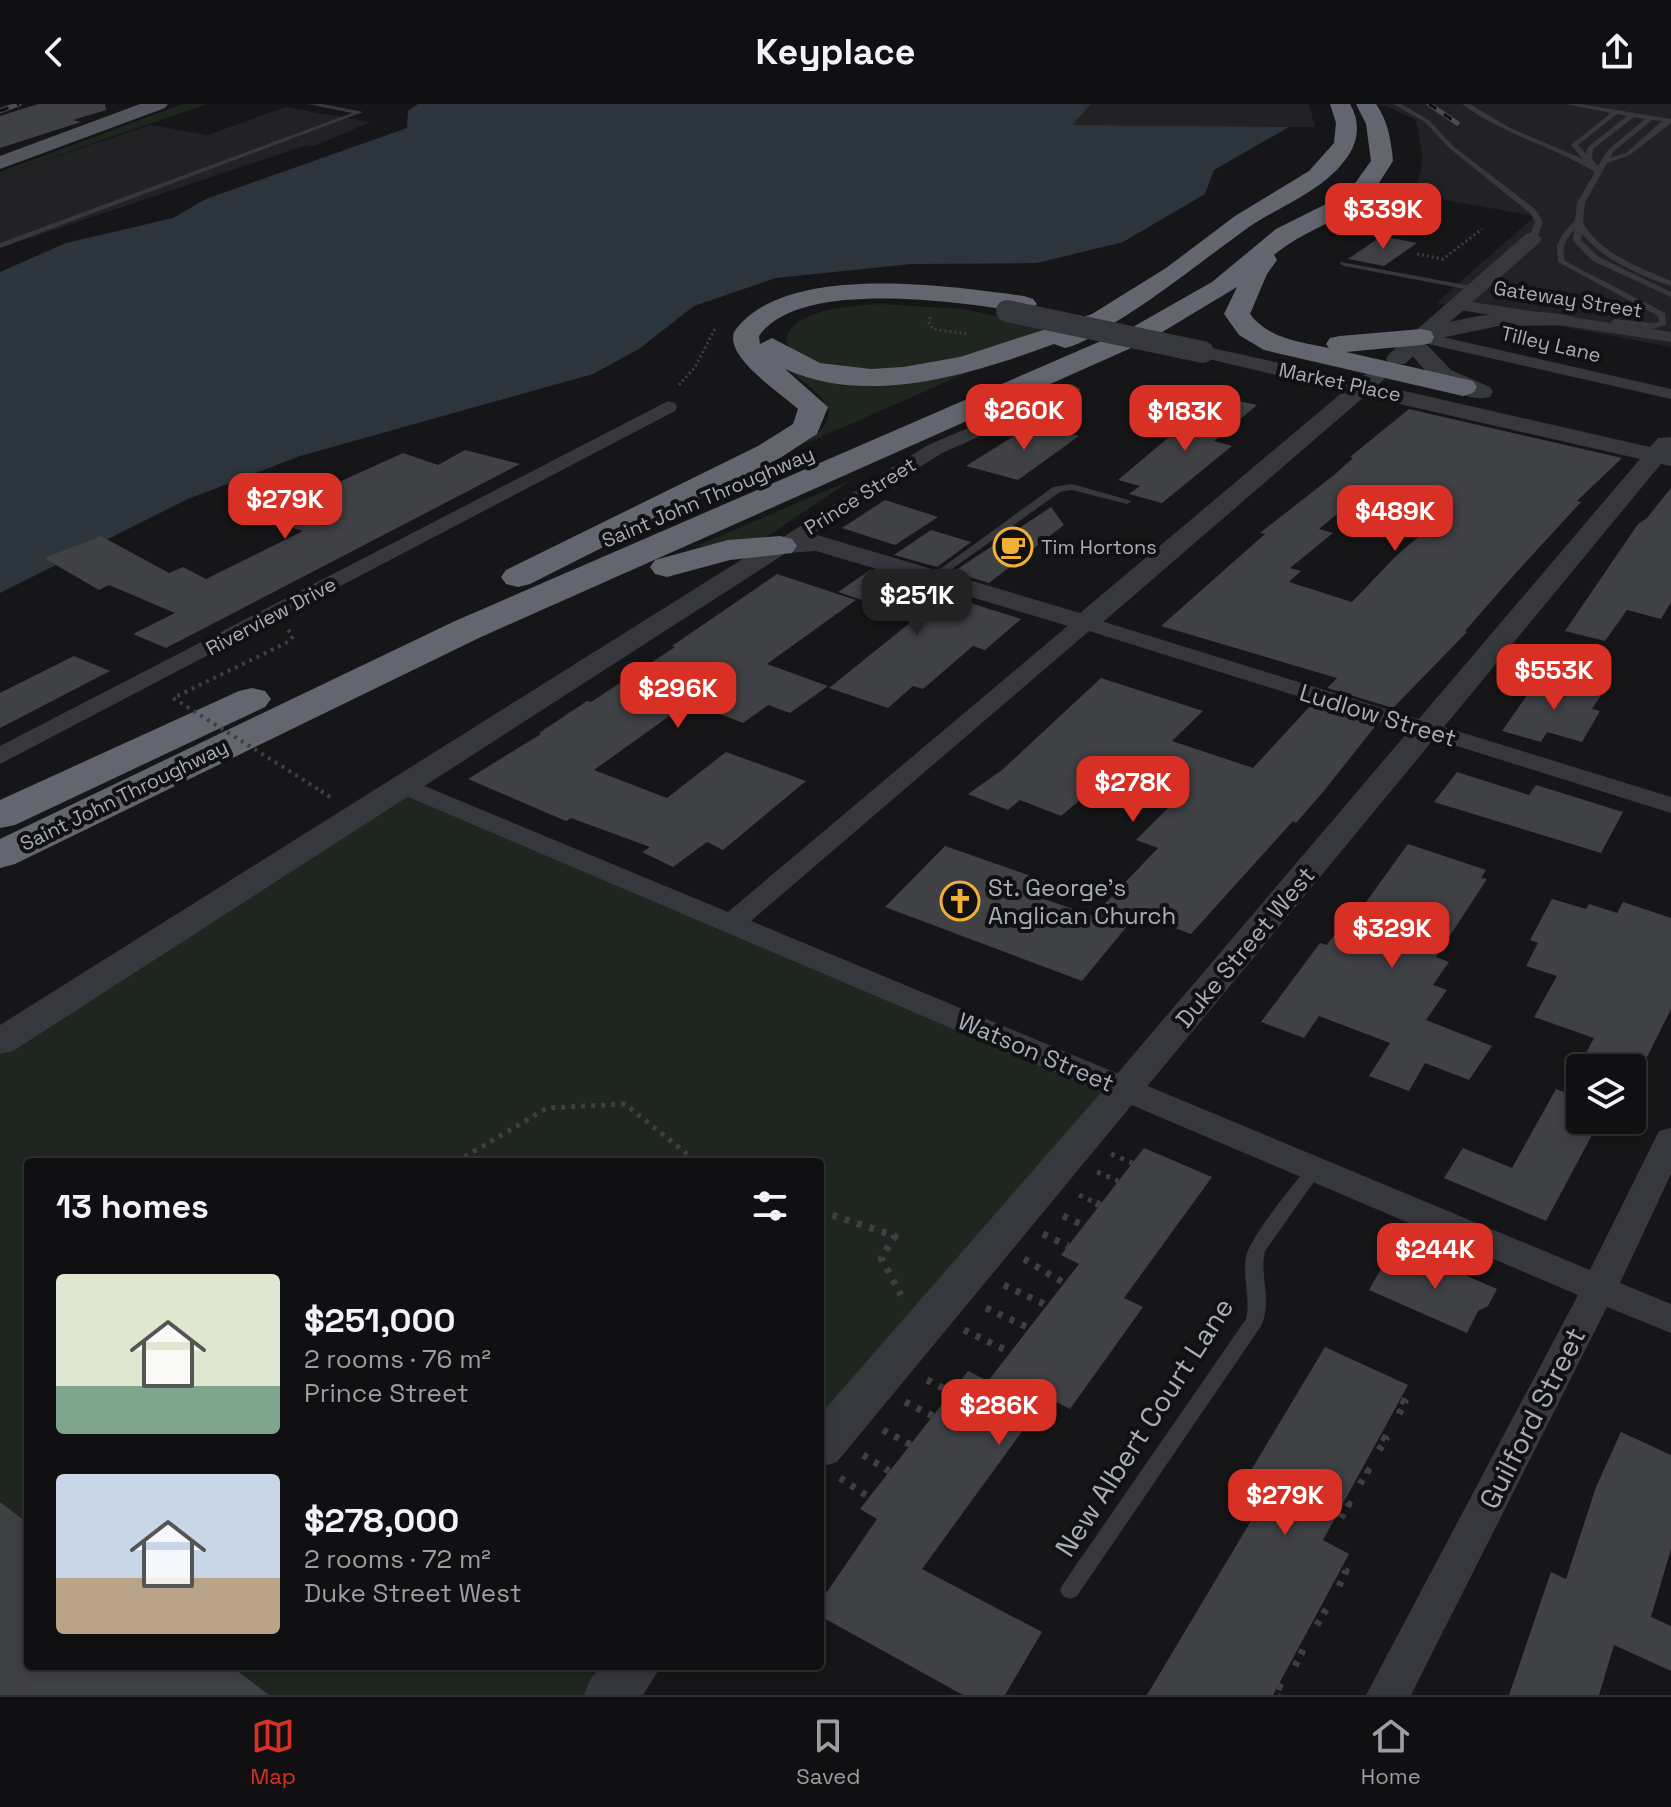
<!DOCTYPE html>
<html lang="en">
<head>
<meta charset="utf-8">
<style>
  body { margin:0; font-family:"Space Grotesk",sans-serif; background:#1e1e20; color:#f1f3f6; height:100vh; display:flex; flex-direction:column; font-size:30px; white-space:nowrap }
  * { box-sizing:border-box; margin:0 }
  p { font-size:26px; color:#9c9d9f }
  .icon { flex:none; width:44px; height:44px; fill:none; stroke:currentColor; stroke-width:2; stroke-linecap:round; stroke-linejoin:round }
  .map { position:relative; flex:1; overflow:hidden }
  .side { position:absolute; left:24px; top:1054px; width:800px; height:512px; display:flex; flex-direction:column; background:#101012; border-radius:8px; box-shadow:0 4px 12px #0003,0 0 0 2px #303032 }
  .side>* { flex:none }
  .tools { position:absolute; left:1566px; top:950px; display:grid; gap:16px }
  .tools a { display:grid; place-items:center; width:80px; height:80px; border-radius:8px; background:#101012; box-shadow:0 4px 12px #0003,0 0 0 2px #303032; font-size:40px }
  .price { position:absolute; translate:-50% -68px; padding:0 18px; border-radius:16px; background:#d93025; color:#fff; font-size:26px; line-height:52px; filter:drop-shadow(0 2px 4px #0008) }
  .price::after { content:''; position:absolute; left:50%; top:48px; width:24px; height:18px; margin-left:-12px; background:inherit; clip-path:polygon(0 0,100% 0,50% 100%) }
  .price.selected { background:#222; color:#fff }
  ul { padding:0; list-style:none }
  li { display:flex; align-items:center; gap:24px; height:200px; padding:0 32px }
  li span { display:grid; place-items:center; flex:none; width:224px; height:160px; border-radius:8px; color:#555 }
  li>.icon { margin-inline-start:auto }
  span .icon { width:96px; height:96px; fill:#fffc; stroke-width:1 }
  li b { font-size:34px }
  h2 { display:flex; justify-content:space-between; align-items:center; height:96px; padding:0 32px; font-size:34px }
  header { display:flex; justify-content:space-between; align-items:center; height:104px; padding:0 32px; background:#101012; font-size:36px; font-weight:800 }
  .menu { display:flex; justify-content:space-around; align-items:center; height:112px; border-top:2px solid #303032; background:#101012; font-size:22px; color:#9c9d9f }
  .menu a { display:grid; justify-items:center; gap:4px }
  .menu .selected { color:#d93025 }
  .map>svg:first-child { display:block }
  .built { fill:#222225 }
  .green { fill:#1e261f }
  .water { fill:#2c353c }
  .building { fill:#404145; fill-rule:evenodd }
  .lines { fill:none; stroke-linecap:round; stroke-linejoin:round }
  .path-far3 { stroke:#3d3f44; stroke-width:3; stroke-dasharray:2 3; stroke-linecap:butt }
  .path-far2 { stroke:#3d3f44; stroke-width:4; stroke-dasharray:3 5; stroke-linecap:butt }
  .path-far1 { stroke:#3d3f44; stroke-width:5; stroke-dasharray:4 6; stroke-linecap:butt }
  .path { stroke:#3d3f44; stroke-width:7; stroke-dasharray:5 8; stroke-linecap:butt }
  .service { fill:#37383d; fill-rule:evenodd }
  .minor { fill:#37383d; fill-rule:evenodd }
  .tertiary { fill:#37383d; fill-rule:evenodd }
  .primary { fill:#53555c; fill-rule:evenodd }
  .motorway { fill:#63666e; fill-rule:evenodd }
  .rail-casing { stroke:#4a4c52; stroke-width:5 }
  .rail { stroke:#111113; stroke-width:3; stroke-dasharray:9; stroke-linecap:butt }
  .path-bridge { stroke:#3d3f44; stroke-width:4; stroke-dasharray:3 5; stroke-linecap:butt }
  .tertiary-bridge { stroke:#37383d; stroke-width:22 }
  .labels { text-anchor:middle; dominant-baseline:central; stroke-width:8; stroke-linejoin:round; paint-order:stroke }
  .far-street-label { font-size:20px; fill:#a8adb8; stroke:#111113 }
  .far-poi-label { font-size:20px; fill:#a8adb8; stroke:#111113; text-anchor:start }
  .street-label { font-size:24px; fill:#a8adb8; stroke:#111113 }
  .poi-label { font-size:24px; fill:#a8adb8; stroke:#111113; text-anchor:start }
  .near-street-label { font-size:28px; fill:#a8adb8; stroke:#111113 }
</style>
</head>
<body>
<header><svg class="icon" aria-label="back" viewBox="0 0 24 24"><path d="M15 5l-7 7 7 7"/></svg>Keyplace<svg class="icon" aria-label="share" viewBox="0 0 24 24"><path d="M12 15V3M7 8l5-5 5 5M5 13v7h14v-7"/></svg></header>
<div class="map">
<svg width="1671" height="1591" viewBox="0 0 1671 1591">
  <rect width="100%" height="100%" fill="#161618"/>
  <g class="built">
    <path d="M1091 0H1309L1315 23 1071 21Z"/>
    <path d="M1359 0H1671V243L1436 199 1535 112 1412 90 1421 68 1422 49 1416 16 1387 2Z"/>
    <path d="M285 3 370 18 315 42 307 41 0 144V71L150 21 208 31Z"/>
  </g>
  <g class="green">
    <path d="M183 0H207L0 71V68Z"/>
    <path d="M880 200 964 205 1047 223C1020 234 993 249 965 256 927 265 808 279 786 238 790 204 854 202 880 200Z"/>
    <path d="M800 266 965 267 969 268 800 342C849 312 827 296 791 268Z"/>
    <path d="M853 375 760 437 695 443Z"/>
    <path d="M401 681 1125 986 820 1344V1058H28V1419L0 1398V938Z"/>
    <path d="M231 1562H635L610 1591H269Z"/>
  </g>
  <path class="water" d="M418 0H1091L1072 21 1289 23 1214 66 1205 90 1123 138 1037 159 911 160 776 174 694 202 639 245 593 270 300 352 188 395 0 489V168L66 139 173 114 206 95 407 24 408 7Z"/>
  <g class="building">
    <path d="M38 0H105L106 6 73 16 81 18 0 44V12Z"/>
    <path d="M1382 132 1417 139 1384 162 1348 155Z"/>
    <path d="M1225 294 1257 301 1214 337 1232 342 1162 399 1129 390 1140 382 1118 376 1175 328 1179 329Z"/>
    <path d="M1409 305 1622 354 1577 397 1581 398 1514 471 1465 527 1467 528 1393 604 1327 584 1337 574 1161 522 1265 430 1260 429 1334 371 1353 354 1350 353ZM1372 381 1452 403 1396 452 1352 498 1289 478 1301 467 1290 464 1333 429 1319 425Z"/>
    <path d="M1035 319 1079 332 1018 376 966 362Z"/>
    <path d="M465 346 520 360 166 544 133 530 175 509 109 481 99 486 44 454 101 432 169 469 183 463 206 475 303 427 274 418 290 409 271 401 316 380 326 384 403 349 438 361Z"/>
    <path d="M1671 384V498L1661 515 1627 506 1605 537 1565 527 1638 420 1647 414Z"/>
    <path d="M885 396 904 402 938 413 895 441 842 424Z"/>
    <path d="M1051 403 1064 421 989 479 953 468Z"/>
    <path d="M931 426 971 438 937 463 894 451Z"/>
    <path d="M870 466 967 495 964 497 1021 515 985 546 973 542 923 585 913 582 888 604 829 584 916 514 838 488Z"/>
    <path d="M777 470 856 496 767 560 828 582 790 609 768 601 743 619 689 598 594 666 667 694 726 648 806 677 723 746 707 738 673 763 642 748 650 743 571 714 566 717 468 675 541 630 539 629 587 597 591 598 675 543 672 542Z"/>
    <path d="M74 552 110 567 0 624V589Z"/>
    <path d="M1101 574 1203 607 1172 637 1253 664 1312 600 1377 620 1323 688 1296 719 1293 717 1191 830 1137 810 1082 877 885 803 945 742 1048 778 1036 792 1093 812 1158 744 1136 736 1170 702 1101 678 1061 712 1020 696 1008 706 968 690 1002 666Z"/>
    <path d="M1539 574 1601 591 1592 605 1600 607 1582 638 1547 628 1541 638 1502 627Z"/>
    <path d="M1457 668 1529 691 1536 681 1623 708 1601 749 1434 698Z"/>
    <path d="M1408 740 1486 766 1481 774 1487 775 1436 853 1449 858 1433 881 1447 886 1426 916 1492 942 1469 976 1425 959 1409 987 1369 972 1390 939 1319 912 1304 934 1261 918 1320 839 1327 841 1351 807 1358 809Z"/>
    <path d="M1552 795 1586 805 1589 800 1617 809 1623 798 1671 814V905L1647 953 1643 951 1637 964H1578L1594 934 1534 913 1557 872 1526 862 1538 839 1530 836Z"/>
    <path d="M1556 985 1580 994V1016H1600L1546 1117 1444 1074 1463 1044 1512 1064Z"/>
    <path d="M1144 1044 1212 1073 1124 1194 1143 1203 1070 1305 1047 1293 922 1465 1042 1528 1005 1591H963L820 1512V1498L877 1415 860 1405 968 1267 988 1277 1079 1160 1061 1151Z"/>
    <path d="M1419 1151 1445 1157 1451 1165 1497 1185 1488 1202 1478 1207 1467 1229 1369 1186 1386 1156 1411 1166Z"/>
    <path d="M1325 1243 1408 1281 1323 1436 1349 1450 1341 1465 1273 1591H1147L1267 1390 1244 1378Z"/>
    <path d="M1621 1328 1671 1351V1445L1651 1513 1671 1522V1567L1614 1541 1599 1591H1509L1551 1468 1566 1475 1596 1383Z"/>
    <path d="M0 1398 28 1419V1562H231L269 1591H0Z"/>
  </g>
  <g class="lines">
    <g class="path-far3">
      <path d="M1417 150 1443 155 1482 125"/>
      <path d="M930 213 929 219 933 225 968 230"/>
      <path d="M679 281 695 263 716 223"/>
    </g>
    <path class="path-far2" d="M321 687 333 695"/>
    <g class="path-far1">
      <path d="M1111 1050 1132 1059"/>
      <path d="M456 1058 547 1004 625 1000 697 1058"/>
      <path d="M1097 1068 1118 1077"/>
      <path d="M1079 1091 1100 1101"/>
    </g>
    <g class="path">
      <path d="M1096 1099 1100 1101"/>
      <path d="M820 1107 895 1132 881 1154 901 1191"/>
      <path d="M1063 1112 1083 1121"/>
      <path d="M1043 1130 1068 1142"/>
      <path d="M1024 1155 1064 1179"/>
      <path d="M1004 1181 1046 1201"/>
      <path d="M986 1204 1029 1224"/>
      <path d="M964 1226 1010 1248"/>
      <path d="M927 1276 951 1288"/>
      <path d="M905 1298 933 1312"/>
      <path d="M1399 1310 1405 1298 1400 1296"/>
      <path d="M883 1326 911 1341"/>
      <path d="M1379 1346 1386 1335 1380 1332"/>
      <path d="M863 1351 889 1367"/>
      <path d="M840 1374 869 1393"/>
      <path d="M1360 1380 1368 1367 1362 1364"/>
      <path d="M1341 1414 1349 1400 1344 1398"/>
      <path d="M1339 1482 1346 1467 1341 1465"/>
      <path d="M1317 1521 1327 1504 1321 1501"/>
      <path d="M1295 1562 1304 1544 1299 1541"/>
      <path d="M1278 1582 1284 1585 1280 1591"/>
    </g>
    <g class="service">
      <path d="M308 0H323L363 8 0 144V139L352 9Z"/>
      <path d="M1393 0H1401L1429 16 1453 42 1536 106 1543 118 1536 136 1529 134 1535 118 1530 109 1449 44 1425 18Z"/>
      <path d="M1462 0H1470L1510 24 1583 55 1571 41 1611 9 1566 0H1580L1671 15V19L1630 51 1607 59 1585 99 1583 119C1602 151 1639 163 1671 177V182C1639 171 1604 156 1582 130L1581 136 1599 153 1671 188V193L1593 157 1573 137 1574 126C1566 135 1561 144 1565 157L1665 209 1666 221 1651 225 1612 220 1611 218 1615 215 1651 219 1659 218 1658 212 1558 158 1557 141 1563 130 1575 116 1577 99 1595 68C1552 42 1502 30 1462 0ZM1617 10 1627 12 1588 43 1586 50 1578 41ZM1634 13 1645 15 1608 46 1598 62 1592 55 1593 45ZM1652 16 1662 17 1626 49 1610 54 1613 48Z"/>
      <path d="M1341 158 1476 183 1480 185 1476 187 1344 162 1340 160Z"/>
      <path d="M1072 380 1132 397 1127 400 1072 386 1060 388 938 475 934 476 929 473 1053 383Z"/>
      <path d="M1315 1059 1321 1061 1323 1065 1265 1147C1259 1172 1273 1198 1261 1222L1077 1492 1070 1495 1063 1492 1060 1486 1063 1480 1246 1215C1251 1194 1242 1174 1246 1153 1249 1134 1295 1079 1309 1061Z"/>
    </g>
    <g class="minor">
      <path d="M1458 196 1671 228V238L1452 205 1450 201 1452 197Z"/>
      <path d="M1421 228 1671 285V295L1415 237 1412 233 1415 229Z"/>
      <path d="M1072 280 1081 285 1078 289 942 349 787 446H773L769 442 928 341Z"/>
      <path d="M668 297 675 299 677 303 675 307 0 660V642Z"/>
      <path d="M1085 512 1671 693V709L1089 527 751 817 1590 1166 1655 1035 1659 1027 1671 1024V1070L1620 1179 1671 1200V1229L1607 1203 1411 1591H1366L1578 1191 392 686 388 681 392 676H410L728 808 1077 514Z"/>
    </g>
    <g class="tertiary">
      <path d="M1533 128 1542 134 1540 138 1450 218C1489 209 1535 203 1574 213L1577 217 1574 221 1499 222 1431 236 1426 240 1451 266 1490 283 1493 288 1490 293C1461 300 1428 273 1413 252L1405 260H1389L1386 255 1389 250 1526 130Z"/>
      <path d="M1203 242 1356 276 1378 263 1389 270 1378 281 1650 343 1658 334 1671 333V362L1661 360 837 1358 820 1363V1311L1111 977 1640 355 1365 292 1095 525 1085 527 816 447 786 449 13 947 0 950V921L771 437 817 431 1080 509 1344 287 1196 252 1192 248 1196 244Z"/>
      <path d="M602 1562H661L643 1591H584L591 1574Z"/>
    </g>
    <path class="primary" d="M140 0H168L165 4 0 65V52Z"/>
    <g class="motorway">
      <path d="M1330 0H1350C1360 17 1359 36 1348 52 1324 87 1283 100 1249 123 1204 155 1162 190 1114 219 1098 228 1083 240 1065 244L1054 240C972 270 870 303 785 265L828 303 817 330 780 354 530 480 518 483 506 480 501 473 506 466 758 342 793 320 798 305C781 289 725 254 734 228 783 157 950 182 1024 192L1033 195 1037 200 1033 205 1024 208C963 199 800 173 759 232L760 240 772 234 820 259 871 265 903 263 960 253 1092 210 1166 164 1235 112 1309 67 1334 39 1336 19Z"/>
      <path d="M1356 0H1376C1388 17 1391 36 1393 57 1385 69 1377 84 1367 94 1339 118 1302 127 1274 151L1277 156 1267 170 1250 210C1269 235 1301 238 1329 244L1326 240 1330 234 1340 232 1421 225 1431 227 1434 233 1431 239 1421 241 1346 248 1473 277 1477 283 1473 289 1463 292 1264 246 1239 231 1224 210 1237 183 1149 236 481 533 15 760 0 764V735L455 517 1131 224 1212 178 1276 125 1334 96 1353 82 1371 57 1366 20Z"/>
      <path d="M780 432 792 435 797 442 792 449 730 456 667 473 655 470 650 463 655 456 728 436Z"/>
      <path d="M252 584 265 587 271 595 265 603 15 721 0 724V696L239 587Z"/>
    </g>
    <g class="rail-casing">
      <g id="rail">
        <path d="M1429 0 1457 19"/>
        <path d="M0 7 19 0"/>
      </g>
    </g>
    <use href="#rail" class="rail"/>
    <path class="path-bridge" d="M288 526 293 532 290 537 173 594 321 687"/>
    <path class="tertiary-bridge" d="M1007 207 1203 248"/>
  </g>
  <defs>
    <g id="cafe-ring" transform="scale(2)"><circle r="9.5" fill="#111113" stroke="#f2b134" stroke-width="1.5"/><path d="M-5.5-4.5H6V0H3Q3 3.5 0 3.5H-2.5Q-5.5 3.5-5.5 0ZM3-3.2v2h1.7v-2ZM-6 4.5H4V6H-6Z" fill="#f2b134"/></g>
    <g id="church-ring" transform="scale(2)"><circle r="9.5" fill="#111113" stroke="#f2b134" stroke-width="1.5"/><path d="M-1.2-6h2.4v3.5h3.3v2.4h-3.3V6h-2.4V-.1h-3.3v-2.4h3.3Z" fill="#f2b134"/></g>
  </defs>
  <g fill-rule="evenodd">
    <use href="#cafe-ring" x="1013" y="443"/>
    <use href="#church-ring" x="960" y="797"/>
  </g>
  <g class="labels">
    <g class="far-street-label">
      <text transform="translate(1568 195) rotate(9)">Gateway Street</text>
      <text transform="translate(1551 240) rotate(13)">Tilley Lane</text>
      <text transform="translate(1340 278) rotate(12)">Market Place</text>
      <text transform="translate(860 392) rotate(-32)">Prince Street</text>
      <text transform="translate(708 393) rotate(-23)">Saint John Throughway</text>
      <text transform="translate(271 512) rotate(-28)">Riverview Drive</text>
      <text transform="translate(124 691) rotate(-26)">Saint John Throughway</text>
    </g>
    <g class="far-poi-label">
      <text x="1041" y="443">Tim Hortons</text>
    </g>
    <g class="street-label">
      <text transform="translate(1378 611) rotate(17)">Ludlow Street</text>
      <text transform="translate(1245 843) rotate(-50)">Duke Street West</text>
      <text transform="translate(1036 948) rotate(23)">Watson Street</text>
    </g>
    <g class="poi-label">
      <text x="988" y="783">St. George's<tspan x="988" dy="28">Anglican Church</tspan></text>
    </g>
    <g class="near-street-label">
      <text transform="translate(1532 1314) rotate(-63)">Guilford Street</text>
      <text transform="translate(1144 1323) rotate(-57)">New Albert Court Lane</text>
    </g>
  </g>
</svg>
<div class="tools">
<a><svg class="icon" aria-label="layers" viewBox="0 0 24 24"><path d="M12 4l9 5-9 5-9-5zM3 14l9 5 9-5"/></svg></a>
</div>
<b class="price" style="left:1383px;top:147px">$339K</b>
<b class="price" style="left:1024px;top:348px">$260K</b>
<b class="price" style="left:1185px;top:349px">$183K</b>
<b class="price" style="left:285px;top:437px">$279K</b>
<b class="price" style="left:1395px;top:449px">$489K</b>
<b class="price selected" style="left:917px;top:533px">$251K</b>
<b class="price" style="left:1554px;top:608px">$553K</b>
<b class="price" style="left:678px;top:626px">$296K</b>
<b class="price" style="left:1133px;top:720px">$278K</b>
<b class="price" style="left:1392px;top:866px">$329K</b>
<b class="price" style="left:1435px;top:1187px">$244K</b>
<b class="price" style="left:999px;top:1343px">$286K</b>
<b class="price" style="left:1285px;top:1433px">$279K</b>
<section class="side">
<h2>13 homes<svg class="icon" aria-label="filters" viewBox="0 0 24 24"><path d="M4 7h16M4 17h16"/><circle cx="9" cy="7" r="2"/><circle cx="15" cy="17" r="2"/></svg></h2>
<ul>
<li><span style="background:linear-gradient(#dfe7d0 70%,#7fa58c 0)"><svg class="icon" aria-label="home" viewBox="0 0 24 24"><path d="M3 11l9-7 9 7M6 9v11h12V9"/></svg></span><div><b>$251,000</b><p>2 rooms · 76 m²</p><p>Prince Street</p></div></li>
<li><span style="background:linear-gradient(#c9d6e8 65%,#b9a48a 0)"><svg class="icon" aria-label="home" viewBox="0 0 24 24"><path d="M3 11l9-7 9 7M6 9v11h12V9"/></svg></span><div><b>$278,000</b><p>2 rooms · 72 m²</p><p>Duke Street West</p></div></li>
</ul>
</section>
</div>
<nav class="menu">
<a class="selected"><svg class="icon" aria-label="map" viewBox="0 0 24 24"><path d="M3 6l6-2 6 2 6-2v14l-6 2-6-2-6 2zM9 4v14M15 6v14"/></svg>Map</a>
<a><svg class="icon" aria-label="saved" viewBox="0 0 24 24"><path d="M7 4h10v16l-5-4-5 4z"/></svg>Saved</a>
<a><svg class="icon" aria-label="home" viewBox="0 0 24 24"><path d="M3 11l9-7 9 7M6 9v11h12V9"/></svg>Home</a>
</nav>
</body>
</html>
